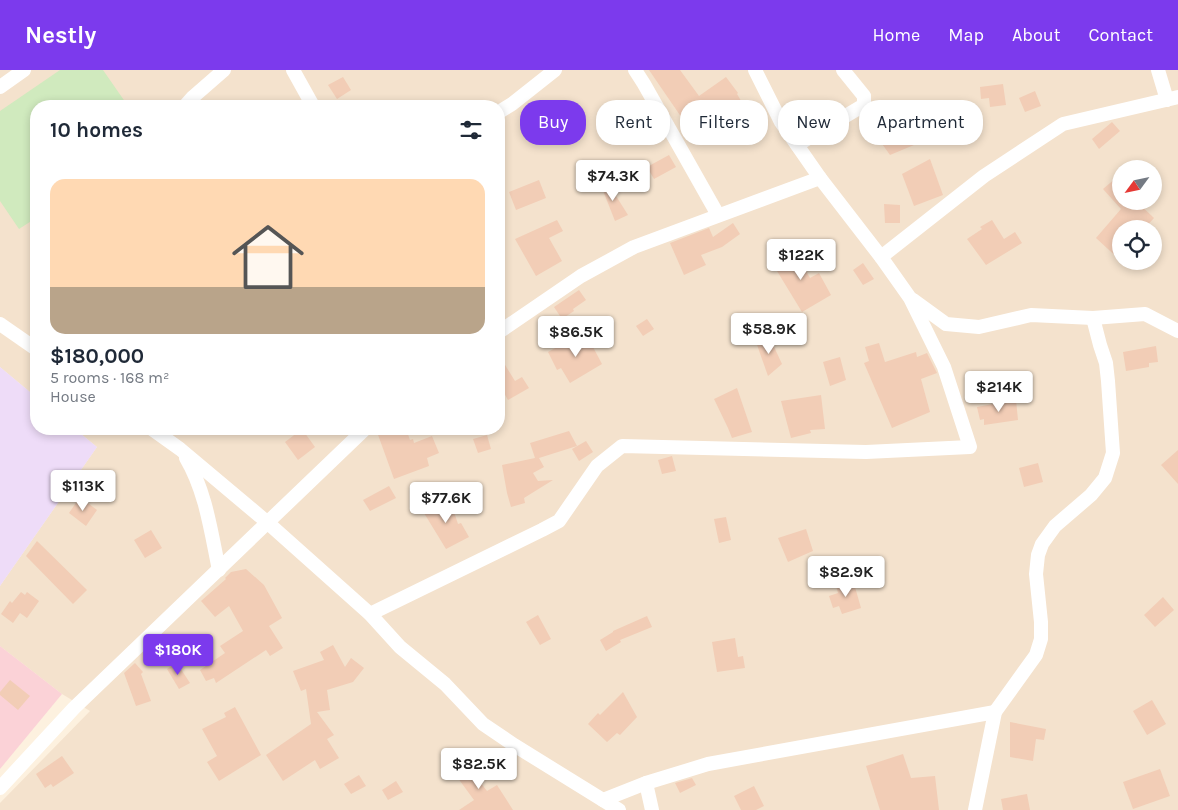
<!DOCTYPE html>
<html lang="en">
<head>
<meta charset="utf-8">
<style>
  body { margin:0; font-family:Karla,sans-serif; background:#f2f2f3; color:#1f2937; height:100vh; display:flex; flex-direction:column; font-size:19px; white-space:nowrap }
  * { box-sizing:border-box; margin:0 }
  p { font-size:16px; color:#747a83 }
  .icon { flex:none; width:28px; height:28px; fill:none; stroke:currentColor; stroke-width:2; stroke-linecap:round; stroke-linejoin:round }
  .map { position:relative; flex:1; overflow:hidden }
  .sheet { position:absolute; left:30px; top:30px; width:475px; height:335px; display:flex; flex-direction:column; background:#fff; border-radius:20px; box-shadow:0 2px 8px #0003 }
  .sheet>* { flex:none }
  .top-card { position:absolute; left:520px; top:30px; width:475px; height:45px; display:flex; gap:10px }
  .needle { width:32px; rotate:237deg }
  .fabs { position:absolute; left:1112px; top:90px; display:grid; gap:10px }
  .fabs a { display:grid; place-items:center; width:50px; height:50px; border-radius:50%; background:#fff; box-shadow:0 2px 8px #0003; font-size:25px }
  .price { position:absolute; translate:-50% -42px; padding:0 11px; border-radius:5px; background:#fff; color:#222; font-size:16px; line-height:32px; filter:drop-shadow(0 1px 2px #0008) }
  .price::after { content:''; position:absolute; left:50%; top:30px; width:15px; height:11px; margin-left:-8px; background:inherit; clip-path:polygon(0 0,100% 0,50% 100%) }
  .price.active { background:#7c3aed; color:#fff }
  ul { padding:0; list-style:none }
  li { display:grid; align-content:center; gap:10px; height:265px; padding:0 20px }
  li+li { border-top:1px solid #e0e1e3 }
  li span { display:grid; place-items:center; height:155px; border-radius:15px; color:#555 }
  li>.icon { margin-inline-start:auto }
  span .icon { width:90px; height:90px; fill:#fffc; stroke-width:1 }
  li b { font-size:21px }
  h2 { display:flex; justify-content:space-between; align-items:center; height:60px; padding:0 20px; font-size:21px }
  .pill { padding:0 18px; border-radius:20px; background:#fff; box-shadow:0 2px 8px #0003; font-size:18px; line-height:45px }
  .pill.active { background:#7c3aed; color:#fff }
  header { display:flex; align-items:center; gap:30px; box-sizing:border-box; height:70px; padding:0 25px; background:#7c3aed; color:#fff }
  header strong { font-size:24px }
  nav { display:flex; gap:28px; margin-inline-start:auto; font-size:18px }
  .map>svg:first-child { display:block }
  .residential { fill:#f4e2cd; fill-rule:evenodd }
  .education { fill:#eedcf8 }
  .medical { fill:#fbd2d7 }
  .green { fill:#d0eabe }
  .building { fill:#f2cdb6 }
  .lines { fill:none; stroke-linecap:round; stroke-linejoin:round }
  .minor { stroke:#fff; stroke-width:14 }
</style>
</head>
<body>
<header>
<strong>Nestly</strong>
<nav><a>Home</a><a>Map</a><a>About</a><a>Contact</a></nav>
</header>
<div class="map">
<svg width="1178" height="740" viewBox="0 0 1178 740">
  <rect width="100%" height="100%" fill="#fdf1df"/>
  <path class="residential" d="M0 0H1178V740H0V733L90 641 62 624 0 576V516L97 377 75 359H499V36H36V327L0 297ZM1121 99H1154V131H1121ZM1121 159H1154V191H1121Z"/>
  <path class="education" d="M0 297 36 327V359H75L97 377 0 516Z"/>
  <path class="medical" d="M0 576 62 624 0 699Z"/>
  <path class="green" d="M60 0H103L128 36H36V148L19 159 0 131V41Z"/>
  <g class="building">
    <path d="M649 0H680L699 26 726 7 738 23 737 24 750 46 719 67 702 43 686 54Z"/>
    <path d="M343 7 351 20 337 29 328 15Z"/>
    <path d="M1003 14 1006 35 990 37 989 28 981 29 980 17Z"/>
    <path d="M1035 21 1041 36 1025 42 1019 28Z"/>
    <path d="M898 31 906 42 896 50 914 75 890 85 870 57 881 49 879 46Z"/>
    <path d="M958 40 967 62 956 67 946 45Z"/>
    <path d="M1112 52 1120 61 1099 79 1092 69Z"/>
    <path d="M669 85 676 97 654 109 647 97Z"/>
    <path d="M930 89 943 125 914 136 902 104Z"/>
    <path d="M1116 108 1121 114V131H1136L1154 148 1144 159H1121V191L1096 168 1121 139 1103 119Z"/>
    <path d="M539 110 546 128 516 140 509 122Z"/>
    <path d="M606 110 628 145 615 151 600 113Z"/>
    <path d="M884 134 900 135V153H885Z"/>
    <path d="M557 150 563 161 549 168 562 191 536 206 515 169Z"/>
    <path d="M992 150 1004 169 1015 162 1022 173 986 195 967 169 982 159 980 157Z"/>
    <path d="M733 153 740 164 722 177 701 185 706 195 684 205 670 173 709 158 713 167Z"/>
    <path d="M792 176 810 208 819 203 831 225 802 242 777 201 781 199 774 187Z"/>
    <path d="M863 193 874 209 863 215 853 200Z"/>
    <path d="M579 220 586 230 573 239 574 241 562 249 554 237Z"/>
    <path d="M647 249 654 259 643 266 636 256Z"/>
    <path d="M585 262 602 294 570 313 561 298 557 300 548 282Z"/>
    <path d="M769 266 782 294 768 306 756 272Z"/>
    <path d="M879 273 885 292 916 282 917 287 927 283 937 303 921 309 930 342 892 358 864 293 869 291 865 277Z"/>
    <path d="M1156 276 1158 292 1149 293V297L1126 301 1123 282Z"/>
    <path d="M499 285 515 311 522 307 529 318 508 330 499 314Z"/>
    <path d="M840 287 846 310 830 316 823 292Z"/>
    <path d="M737 318 752 362 732 368 728 358 714 329Z"/>
    <path d="M821 325 825 359 810 360 811 363 791 368 781 331Z"/>
    <path d="M1016 330 1018 350 984 355V349L980 350 977 337 998 333V332Z"/>
    <path d="M302 359 315 377 298 390 285 372Z"/>
    <path d="M386 359H406L410 370 413 369 414 373 432 366 439 383 427 388 429 396 394 409 377 362Z"/>
    <path d="M569 361 577 376 539 388 544 397 533 403 538 411 553 410 524 428 525 433 511 437 507 423 502 395 535 388 530 373Z"/>
    <path d="M487 365 491 379 478 383 473 369Z"/>
    <path d="M586 371 593 382 579 391 572 379Z"/>
    <path d="M1178 380V414L1161 395Z"/>
    <path d="M672 386 676 401 662 404 658 390Z"/>
    <path d="M1038 393 1043 412 1024 417 1019 398Z"/>
    <path d="M389 416 396 428 370 441 363 430Z"/>
    <path d="M80 427 97 440 86 456 69 443Z"/>
    <path d="M449 427 458 454 461 453 469 467 446 479 424 443Z"/>
    <path d="M726 447 731 470 719 473 714 449Z"/>
    <path d="M806 459 813 481 806 484 788 492 778 468Z"/>
    <path d="M151 460 162 478 145 488 134 470Z"/>
    <path d="M37 471 87 520 73 534 26 486Z"/>
    <path d="M246 499 264 515 282 548 269 556 283 578 270 586 266 580 216 613 214 608 206 611 200 600 225 583 220 576 243 561 229 536 215 547 201 531 226 509 225 508 231 502Z"/>
    <path d="M849 511 852 518 855 517 861 538 842 544 839 536 833 538 829 526 838 523 836 516Z"/>
    <path d="M21 522 25 525 27 522 39 531 27 548 20 543 13 553 1 544 10 531 12 533Z"/>
    <path d="M1163 527 1174 540 1155 557 1144 545Z"/>
    <path d="M538 545 551 569 540 575 526 552Z"/>
    <path d="M647 546 652 557 620 570 621 572 606 581 600 570 613 562V561Z"/>
    <path d="M735 568 738 587 743 586 745 598 717 602 712 572Z"/>
    <path d="M333 575 345 597 351 588 364 598 353 612 327 620 330 640 317 642 334 665 327 669 339 688 320 699 315 690 283 711 266 685 311 654 306 619 301 621 293 601 324 590 320 582Z"/>
    <path d="M135 593 143 602 141 604 151 631 136 636 124 603Z"/>
    <path d="M177 593 190 613 179 619 167 599Z"/>
    <path d="M10 610 30 626 18 640 0 625V622Z"/>
    <path d="M623 622 637 647 620 665 617 663 607 672 588 654 598 643 600 645Z"/>
    <path d="M1152 630 1166 654 1147 665 1133 641Z"/>
    <path d="M235 637 261 685 219 711 207 692 217 686 202 659 226 647 224 643Z"/>
    <path d="M1010 652 1046 659 1044 670 1036 669 1033 691 1010 687Z"/>
    <path d="M903 684 911 708 935 706 939 740H880L866 696Z"/>
    <path d="M62 686 74 703 53 717 51 714 45 718 36 704Z"/>
    <path d="M461 687 487 721 497 715 513 740H459L474 730 449 696Z"/>
    <path d="M1160 699 1170 726 1133 739 1123 712Z"/>
    <path d="M359 705 366 716 351 724 344 714Z"/>
    <path d="M692 708 696 715 680 723 675 713Z"/>
    <path d="M396 711 403 722 388 730 382 720Z"/>
    <path d="M754 716 764 736 756 740H741L734 726Z"/>
    <path d="M1027 724 1030 740H1003L1001 729Z"/>
  </g>
  <g class="lines">
    <g class="minor">
      <path d="M293 0 313 36"/>
      <path d="M635 0 644 14 718 145"/>
      <path d="M1158 0 1167 30"/>
      <path d="M0 17 24 0"/>
      <path d="M185 36 193 27 224 0"/>
      <path d="M499 42 512 34 555 0"/>
      <path d="M797 75 864 35V26L843 0"/>
      <path d="M881 187 984 106 1063 54 1178 27"/>
      <path d="M913 230 946 254 979 257 1031 245 1093 248 1145 244 1178 261"/>
      <path d="M0 254 36 279"/>
      <path d="M499 262 581 206 634 177 820 108"/>
      <path d="M152 359 180 379 268 453 370 544 400 577 445 614 483 654 514 675 619 740"/>
      <path d="M186 388C206 422 211 462 219 500"/>
      <path d="M370 544 542 460 559 451 597 396 622 376 866 382 970 377 944 297 910 228 881 187 820 108 781 52 755 0"/>
      <path d="M646 713 652 740"/>
      <path d="M0 718 74 638 365 359"/>
      <path d="M603 730 646 713 708 694 995 642"/>
      <path d="M975 740 995 642 1036 585 1041 569V552L1036 504 1038 485 1042 474 1055 456 1091 425 1105 408 1113 383 1108 311 1106 293 1100 275 1093 248"/>
    </g>
  </g>
</svg>
<div class="fabs">
<a><svg class="needle" viewBox="-14 -14 28 28"><path d="M0-13l5 13h-10z" fill="#e53935"/><path d="M0 13l5-13h-10z" fill="#747a83"/></svg></a>
<a><svg class="icon" aria-label="locate" viewBox="0 0 24 24"><circle cx="12" cy="12" r="6"/><path d="M12 2v4M12 18v4M2 12h4M18 12h4"/></svg></a>
</div>
<b class="price" style="left:613px;top:132px">$74.3K</b>
<b class="price" style="left:801px;top:211px">$122K</b>
<b class="price" style="left:769px;top:285px">$58.9K</b>
<b class="price" style="left:576px;top:288px">$86.5K</b>
<b class="price" style="left:999px;top:343px">$214K</b>
<b class="price" style="left:83px;top:442px">$113K</b>
<b class="price" style="left:446px;top:454px">$77.6K</b>
<b class="price" style="left:846px;top:528px">$82.9K</b>
<b class="price active" style="left:178px;top:606px">$180K</b>
<b class="price" style="left:479px;top:720px">$82.5K</b>
<div class="top-card">
<a class="pill active">Buy</a>
<a class="pill">Rent</a>
<a class="pill">Filters</a>
<a class="pill">New</a>
<a class="pill">Apartment</a>
</div>
<section class="sheet">
<h2>10 homes<svg class="icon" aria-label="filters" viewBox="0 0 24 24"><path d="M4 7h16M4 17h16"/><circle cx="9" cy="7" r="2"/><circle cx="15" cy="17" r="2"/></svg></h2>
<ul>
<li><span style="background:linear-gradient(#ffd9b3 70%,#b9a48a 0)"><svg class="icon" aria-label="home" viewBox="0 0 24 24"><path d="M3 11l9-7 9 7M6 9v11h12V9"/></svg></span><div><b>$180,000</b><p>5 rooms · 168 m²</p><p>House</p></div></li>
</ul>
</section>
</div>
</body>
</html>
